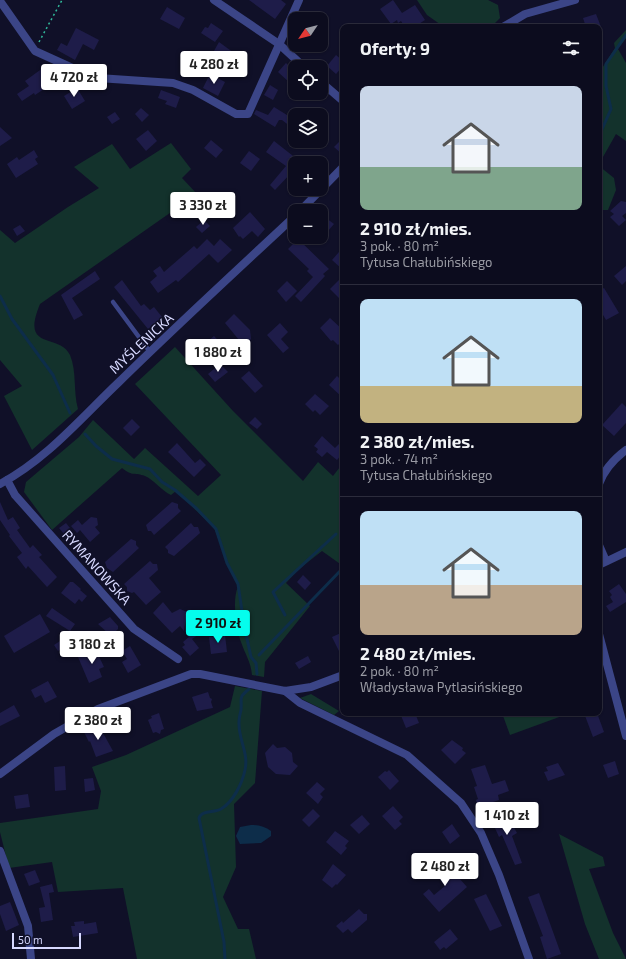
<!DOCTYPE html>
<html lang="pl">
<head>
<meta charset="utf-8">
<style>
  body { margin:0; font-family:"Exo 2",sans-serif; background:#151527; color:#f1f3f6; height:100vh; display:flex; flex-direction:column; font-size:15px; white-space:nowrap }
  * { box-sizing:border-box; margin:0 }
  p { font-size:13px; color:#9a9ba4 }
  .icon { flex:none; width:22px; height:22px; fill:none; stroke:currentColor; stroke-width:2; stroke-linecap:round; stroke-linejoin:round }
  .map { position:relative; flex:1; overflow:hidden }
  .sheet { position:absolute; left:340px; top:24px; width:262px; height:692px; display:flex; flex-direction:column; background:#0c0c1e; border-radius:8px; box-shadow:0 1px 3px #0004,0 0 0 1px #2c2c3c }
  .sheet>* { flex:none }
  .needle { width:26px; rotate:235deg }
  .controls { position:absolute; left:288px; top:12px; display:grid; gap:8px }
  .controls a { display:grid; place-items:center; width:40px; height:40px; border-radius:8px; background:#0c0c1e; box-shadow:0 1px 3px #0004,0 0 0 1px #2c2c3c; font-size:20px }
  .scale { position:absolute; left:12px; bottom:10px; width:69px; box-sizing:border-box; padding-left:4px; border:2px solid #d7d9ff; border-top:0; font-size:11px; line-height:14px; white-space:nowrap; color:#d7d9ff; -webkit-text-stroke:3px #101028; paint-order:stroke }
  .price { position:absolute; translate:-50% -34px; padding:0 9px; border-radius:4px; background:#fff; color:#222; font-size:13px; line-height:26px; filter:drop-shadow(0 1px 2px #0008) }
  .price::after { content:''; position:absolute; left:50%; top:24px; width:12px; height:9px; margin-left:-6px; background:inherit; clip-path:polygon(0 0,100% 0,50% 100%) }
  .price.current { background:#05fded; color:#111 }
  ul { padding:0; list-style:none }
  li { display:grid; align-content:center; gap:8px; height:212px; padding:0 20px }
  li+li { border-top:1px solid #2c2c3c }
  li span { display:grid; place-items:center; height:124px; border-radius:8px; color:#555 }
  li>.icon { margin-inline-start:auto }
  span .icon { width:72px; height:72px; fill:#fffc; stroke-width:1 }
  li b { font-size:17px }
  h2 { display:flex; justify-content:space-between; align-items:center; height:48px; padding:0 20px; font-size:17px }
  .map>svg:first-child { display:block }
  .green { fill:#13322c }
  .water { fill:#0d2d4a }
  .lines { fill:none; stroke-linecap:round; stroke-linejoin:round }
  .stream { stroke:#0d2d4a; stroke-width:3 }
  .building { fill:#1e1c49 }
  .path { stroke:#31b99b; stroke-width:1.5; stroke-dasharray:2 3; stroke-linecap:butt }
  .service { stroke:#3b4587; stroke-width:4.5 }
  .minor { stroke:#3b4587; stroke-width:8 }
  .tertiary { stroke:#3b4587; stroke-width:8 }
  .labels { text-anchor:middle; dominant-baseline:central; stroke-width:3; stroke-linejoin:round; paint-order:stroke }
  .street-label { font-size:14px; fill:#d7d9ff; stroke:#101028 }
</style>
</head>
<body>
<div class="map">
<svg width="626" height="959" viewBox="0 0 626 959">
  <rect width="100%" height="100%" fill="#101028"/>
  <g class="green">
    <path d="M417 0H488L498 5 500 18 491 27H444L427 15Z"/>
    <path d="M626 30V38L618 49 626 63V141L616 134 599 164V73L615 48 614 43Z"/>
    <path d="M171 143 191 169 182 178 197 194 40 304C20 352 59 332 70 355 77 372 73 391 78 409L32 450 4 396 22 386 0 360V230L15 243 68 207 99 188 74 167 112 144 130 169Z"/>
    <path d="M599 166 614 178 616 190 608 210H599Z"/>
    <path d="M175 347 233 411 303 481 318 462 333 476 343 463V566L322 551 299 569 286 583 310 606 265 662 264 677 252 675C251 662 245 654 241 642 236 629 232 599 238 587L214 528 176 491 171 495C162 491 153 479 145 476 135 472 133 477 122 468L52 530 24 492 26 482 79 437 93 420 134 459 145 448 198 496 221 475 135 384Z"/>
    <path d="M235 686 262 691 255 783 234 804 236 867 223 897 238 929H249L256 959H137L123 888 58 892 52 862 9 868 0 832V823L98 809 101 791 92 767 126 755 230 707Z"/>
    <path d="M311 694 339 711 334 715 300 698Z"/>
    <path d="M502 713H561L562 716 510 735Z"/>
    <path d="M559 834 603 857 605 866 589 869 613 933 626 959H599L585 924Z"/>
  </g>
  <path class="water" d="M251 825C259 825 265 827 271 831V836L261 843 240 844 236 836 240 827Z"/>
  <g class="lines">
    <g class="stream">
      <path d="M599 136 611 109 606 86V64L626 35"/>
      <path d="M0 296 12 319 53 375 70 413"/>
      <path d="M85 434 96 446 112 459 150 469 162 482 175 490 197 509 216 529 227 563 238 584 244 625 251 657 256 663 257 674"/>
      <path d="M285 615 273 592 336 534"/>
      <path d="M259 655 343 568"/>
      <path d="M225 959 224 942 199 818C202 810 214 813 221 809 233 802 242 784 245 770 249 753 238 739 239 722 239 718 240 714 241 710 242 697 238 698 249 689"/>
    </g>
  </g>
  <g class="building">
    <path d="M249 0H281L286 4 275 19Z"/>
    <path d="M393 0 402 13 415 5 425 20 414 27H405L401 21 398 23 397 20 391 24 380 9Z"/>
    <path d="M167 7 185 18 179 29 160 19Z"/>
    <path d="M596 14 601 27H586L583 18Z"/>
    <path d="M211 23 223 31 215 42 201 33 205 27 208 28Z"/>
    <path d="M76 28 99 40 94 50 83 44 75 60 57 50 61 43 67 46Z"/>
    <path d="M219 42 234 53 224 67 210 58Z"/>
    <path d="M336 55 343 61V66L336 74 327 66Z"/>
    <path d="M286 63 295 72V78L290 83 278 72Z"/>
    <path d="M47 65 57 79 41 91 35 95 34 93 22 101 17 94 29 86 25 81Z"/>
    <path d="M210 74 225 82 218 96 203 88Z"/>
    <path d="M270 85 278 90 273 100 264 95Z"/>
    <path d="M77 88 85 101 72 109 64 96Z"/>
    <path d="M161 90 180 97 176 108 165 104 167 101 158 98Z"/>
    <path d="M274 107 295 120V130L282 120H279L275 127 254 114 256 110 268 115Z"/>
    <path d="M141 108 149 115 142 122 135 114Z"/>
    <path d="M115 112 120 119 112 124 107 117Z"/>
    <path d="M0 127 12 138 0 146Z"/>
    <path d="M148 130 157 141 146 151 136 139Z"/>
    <path d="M343 138V155L334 147Z"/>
    <path d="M211 140 223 150 216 158 204 148Z"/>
    <path d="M274 141 302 163H295V176L292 172 275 190 270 185 286 166 266 152Z"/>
    <path d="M34 150 38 157 35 159 38 164 16 178 7 164 17 157 19 160Z"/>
    <path d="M249 151 260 159 251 171 240 163Z"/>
    <path d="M621 201 626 202V213L622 216 626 220 619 226 610 217 614 214 610 211Z"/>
    <path d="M250 212 265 229 258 237 252 231 243 239 240 236 239 237 233 228Z"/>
    <path d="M326 218 334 224 328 231 321 226Z"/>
    <path d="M204 220 210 226 202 233 196 227Z"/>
    <path d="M20 225 25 231 17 236 13 229Z"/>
    <path d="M207 239 214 246 220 239 232 250 218 263 209 254 178 282 176 280 158 293 150 282 157 276 153 271 160 266 164 272 194 246 197 249Z"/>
    <path d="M298 239 329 269 323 274 325 276 301 302 295 296 313 277 307 271 309 269 288 249Z"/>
    <path d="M339 252 343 255V270L332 260Z"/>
    <path d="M626 266V281L622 285 614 276Z"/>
    <path d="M95 271 100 279 72 298 83 315 74 320 61 295Z"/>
    <path d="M343 276V294L339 298 330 289Z"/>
    <path d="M122 280 141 306 144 304 150 310 154 307 162 317 148 329 114 287Z"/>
    <path d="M287 281 297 291 286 302 277 291Z"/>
    <path d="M604 288 619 313 606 320 599 308V291Z"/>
    <path d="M234 314 250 330 251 339 244 346 225 323Z"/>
    <path d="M330 318 343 330V340L338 345 333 340 331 341 320 328Z"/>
    <path d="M280 323 288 332 281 339 289 348 283 353 267 335Z"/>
    <path d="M214 336 230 353 224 359 207 342Z"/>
    <path d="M220 364 228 372 215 382 208 374Z"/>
    <path d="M249 371 263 386 255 393 241 378Z"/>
    <path d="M337 376 343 382V398L329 385Z"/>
    <path d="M315 394 329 406 320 415 315 410 313 412 305 404Z"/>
    <path d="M622 403 626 407V423L614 436 602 425Z"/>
    <path d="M255 417 262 424 257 429 249 423Z"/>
    <path d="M132 419 140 427 131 436 123 428Z"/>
    <path d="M322 436 335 448 343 440V453L337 460 327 452 322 457 316 452 318 449 314 446Z"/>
    <path d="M177 443 195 463 200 459 206 465 194 477 168 452Z"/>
    <path d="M0 502 8 520 13 517 20 528 17 530 30 548 33 545 42 555 39 557 57 577 47 587 28 566 26 569 17 557 22 553 9 536 10 535 0 520Z"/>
    <path d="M172 502 178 504V508L181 511 154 535 151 531H148L146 525Z"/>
    <path d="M91 517 97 518 98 525 95 527 100 533 90 542 80 530 77 533 71 526 78 520 82 525Z"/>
    <path d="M66 523 70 528 64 534 59 528Z"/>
    <path d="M191 523 194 527H198L200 533 174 556 168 553V550L165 547Z"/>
    <path d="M131 539 136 541V545L139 548 113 572 107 568 105 562Z"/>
    <path d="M150 561 153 564H157L158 570 149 578 161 592 146 605 134 592 132 593 127 591V587L124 584Z"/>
    <path d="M303 575 311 583 305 590 297 582Z"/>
    <path d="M70 582H73L81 589 80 590 87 596 82 602 79 599 75 604 61 593Z"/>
    <path d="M619 584 626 594V602L610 612 606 606 613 602 610 597 612 595 609 591Z"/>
    <path d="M163 602 172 613 180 609 187 612 184 631 180 626 172 633 153 613Z"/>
    <path d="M52 608 75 624 70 631 46 616Z"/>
    <path d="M40 614 50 632 14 653 4 636Z"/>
    <path d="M110 617 118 626V629L111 636 98 624Z"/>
    <path d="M195 626 201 633 192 639 199 648 190 656 182 647 185 645 183 642 189 637 186 633Z"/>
    <path d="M343 632V659L332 637Z"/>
    <path d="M72 633 76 639 58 651 54 645Z"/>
    <path d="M225 635 227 652 211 654 209 637Z"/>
    <path d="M130 646 141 665 128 673 122 662 127 659 122 651Z"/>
    <path d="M95 648 104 667 99 669 102 677 89 683 78 657Z"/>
    <path d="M308 656 311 662 299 669 295 663Z"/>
    <path d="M48 681 57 697 45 703 41 695 35 698 31 690Z"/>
    <path d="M208 692 210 698 212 699 211 702 213 708 197 711 192 697Z"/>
    <path d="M14 705 20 716 0 726V713Z"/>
    <path d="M159 713 164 729 161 730 160 734 156 732 153 733 148 720 152 718 151 716Z"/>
    <path d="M400 713H415L419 723 406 728Z"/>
    <path d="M584 713H597L604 732 593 737Z"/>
    <path d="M98 724 113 751 96 757 90 741 89 742 84 732Z"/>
    <path d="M452 740 463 748 462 750 466 753 455 764 441 750Z"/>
    <path d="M273 744 277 748 285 747 292 753 293 762 298 766 290 775 276 774 268 767 265 753Z"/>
    <path d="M615 761 619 774 608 778 603 765Z"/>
    <path d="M558 763 565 775 548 781 544 772 548 771 546 767Z"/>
    <path d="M485 765 492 784 505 780 509 791 498 795 499 800 478 807 476 800 478 799 474 787 477 786 471 769Z"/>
    <path d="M65 766 66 790 55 791 54 767Z"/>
    <path d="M389 770 399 781 390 790 378 777 385 771 387 772Z"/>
    <path d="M93 778 95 790 85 792 84 779Z"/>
    <path d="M317 782 325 789 320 794 323 797 318 804 306 793Z"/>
    <path d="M28 794 30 807 16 809 14 796Z"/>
    <path d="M393 806 403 817 399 821 402 824 395 830 382 816Z"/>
    <path d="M313 809 320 816 309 827 302 820Z"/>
    <path d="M499 813 504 823 510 820 517 833 512 836 522 863 515 865 502 835 499 837 490 817Z"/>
    <path d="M362 815 370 824 359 834 350 825Z"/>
    <path d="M452 824 460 836 450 844 442 832Z"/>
    <path d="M335 831 349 841 345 846 347 848 341 855 326 842Z"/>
    <path d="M447 860 454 869 448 874 459 878 467 887 439 912 423 894 429 889 434 895 445 886 431 869 435 870Z"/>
    <path d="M333 864 346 875 337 885 336 884 332 888 322 880Z"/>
    <path d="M35 870 40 882 29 886 24 874Z"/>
    <path d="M52 884 54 892 49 893 53 920 41 922 39 908 45 907 40 887Z"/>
    <path d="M539 893 561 954 547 959 540 937 543 936 528 897Z"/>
    <path d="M486 894 502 926 490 931 474 899Z"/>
    <path d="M10 902 19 925 6 931 0 914V906Z"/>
    <path d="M359 909 364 914H367V920L352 933 348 929 343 933 336 926 342 921 343 923Z"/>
    <path d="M84 921V924L96 922 98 933 73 937 71 926H75L74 922Z"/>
    <path d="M450 929 458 939 446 949 444 947 440 950 434 942Z"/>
  </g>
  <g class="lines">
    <path class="path" d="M39 42 62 0"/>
    <path class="service" d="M113 302 150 352"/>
    <g class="minor">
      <path d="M214 0 279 44 304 67"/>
      <path d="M0 1 35 51 79 71 98 78 173 83 193 90 236 114H248L299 0"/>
      <path d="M321 82 343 101"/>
      <path d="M7 480 15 495 134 629 178 659"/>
      <path d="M599 484C604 470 614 459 626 450"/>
      <path d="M599 545 606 561"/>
      <path d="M599 565 626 552"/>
      <path d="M599 634 626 736"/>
      <path d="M285 691 300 703 407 755 461 803 481 833 499 875 529 959"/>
      <path d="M0 774 54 734 98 709 191 674H200L285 691 311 687 343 675"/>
      <path d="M0 851 28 926 31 959"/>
    </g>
    <g class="tertiary">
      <path d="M503 27 525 14 575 0"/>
      <path d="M300 211 343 167"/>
      <path d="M0 484C47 459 81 418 119 382 176 326 236 271 295 216"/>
    </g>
  </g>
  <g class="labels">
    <g class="street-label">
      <text transform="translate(141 343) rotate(-43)">MYŚLENICKA</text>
      <text transform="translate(97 567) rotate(48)">RYMANOWSKA</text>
    </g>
  </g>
</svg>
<div class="controls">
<a><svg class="needle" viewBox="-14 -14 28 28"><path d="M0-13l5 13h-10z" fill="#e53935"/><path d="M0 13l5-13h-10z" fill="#9a9ba4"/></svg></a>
<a><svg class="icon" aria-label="locate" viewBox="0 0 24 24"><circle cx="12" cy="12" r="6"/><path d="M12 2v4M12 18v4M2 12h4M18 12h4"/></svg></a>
<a><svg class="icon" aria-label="layers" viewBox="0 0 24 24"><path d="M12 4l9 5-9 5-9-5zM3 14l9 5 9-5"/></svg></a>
<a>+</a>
<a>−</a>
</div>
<div class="scale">50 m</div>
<b class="price" style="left:214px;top:85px">4 280 zł</b>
<b class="price" style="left:74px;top:98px">4 720 zł</b>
<b class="price" style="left:203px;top:226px">3 330 zł</b>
<b class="price" style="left:218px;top:373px">1 880 zł</b>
<b class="price current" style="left:218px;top:644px">2 910 zł</b>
<b class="price" style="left:92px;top:665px">3 180 zł</b>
<b class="price" style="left:98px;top:741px">2 380 zł</b>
<b class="price" style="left:507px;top:836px">1 410 zł</b>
<b class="price" style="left:445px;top:887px">2 480 zł</b>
<section class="sheet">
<h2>Oferty: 9<svg class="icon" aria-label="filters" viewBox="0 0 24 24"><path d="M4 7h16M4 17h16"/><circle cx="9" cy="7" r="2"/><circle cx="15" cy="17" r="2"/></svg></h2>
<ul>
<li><span style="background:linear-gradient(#c9d6e8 65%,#7fa58c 0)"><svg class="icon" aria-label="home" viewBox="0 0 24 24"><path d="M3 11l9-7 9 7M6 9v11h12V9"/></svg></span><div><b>2 910 zł/mies.</b><p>3 pok. · 80 m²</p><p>Tytusa Chałubińskiego</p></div></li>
<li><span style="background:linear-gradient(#bfe0f5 70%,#c2b280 0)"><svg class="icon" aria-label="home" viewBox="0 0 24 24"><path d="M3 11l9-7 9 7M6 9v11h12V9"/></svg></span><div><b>2 380 zł/mies.</b><p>3 pok. · 74 m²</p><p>Tytusa Chałubińskiego</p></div></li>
<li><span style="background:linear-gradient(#bfe0f5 60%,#b9a48a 0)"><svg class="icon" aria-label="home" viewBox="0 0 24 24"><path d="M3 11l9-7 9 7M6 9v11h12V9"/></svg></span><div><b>2 480 zł/mies.</b><p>2 pok. · 80 m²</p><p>Władysława Pytlasińskiego</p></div></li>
</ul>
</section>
</div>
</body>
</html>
